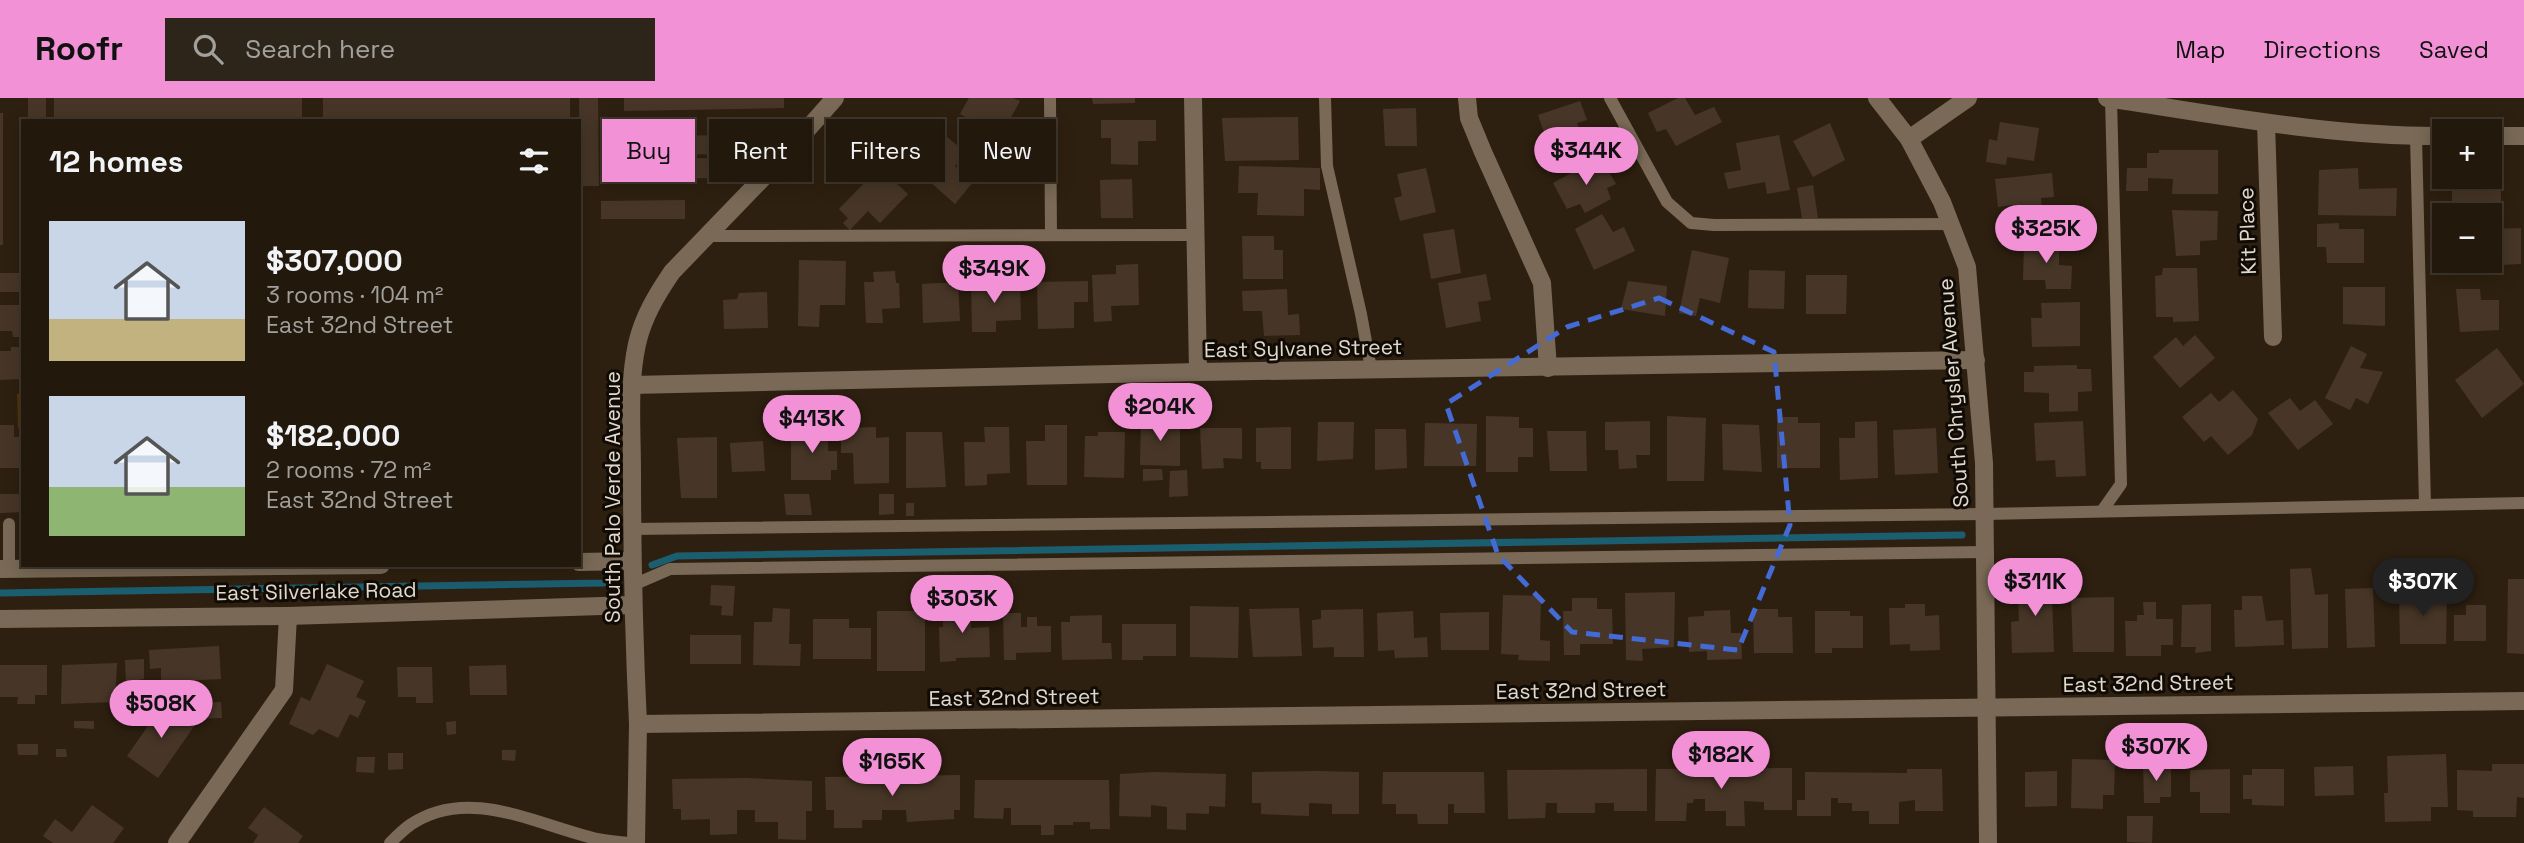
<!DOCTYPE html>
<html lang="en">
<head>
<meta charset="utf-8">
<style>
  body { margin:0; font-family:"Space Grotesk",sans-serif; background:#2e251a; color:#f1f3f6; height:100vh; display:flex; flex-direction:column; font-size:26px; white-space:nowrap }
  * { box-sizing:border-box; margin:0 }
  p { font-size:23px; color:#a2a09d }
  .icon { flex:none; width:38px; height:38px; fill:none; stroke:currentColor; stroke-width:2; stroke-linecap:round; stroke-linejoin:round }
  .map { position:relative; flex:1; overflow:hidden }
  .drawer { position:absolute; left:21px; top:21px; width:560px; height:448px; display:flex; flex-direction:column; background:#22180c; border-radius:0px; box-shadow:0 4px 18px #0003,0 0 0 2px #3f372d }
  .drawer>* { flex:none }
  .top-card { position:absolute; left:602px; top:21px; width:665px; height:63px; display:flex; gap:14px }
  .controls { position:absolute; left:2432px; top:21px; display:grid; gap:14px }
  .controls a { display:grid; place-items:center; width:70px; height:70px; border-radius:0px; background:#22180c; box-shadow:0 4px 18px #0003,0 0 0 2px #3f372d; font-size:35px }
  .price { position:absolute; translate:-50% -60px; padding:0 16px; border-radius:24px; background:#f391d6; color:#111; font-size:23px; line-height:46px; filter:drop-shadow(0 2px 4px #0008) }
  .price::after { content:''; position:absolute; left:50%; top:42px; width:21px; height:16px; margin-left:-10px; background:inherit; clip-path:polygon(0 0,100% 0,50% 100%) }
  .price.on { background:#222; color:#fff }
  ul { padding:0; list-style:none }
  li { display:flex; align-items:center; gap:21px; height:175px; padding:0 28px }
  li span { display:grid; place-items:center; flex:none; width:196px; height:140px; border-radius:0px; color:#555 }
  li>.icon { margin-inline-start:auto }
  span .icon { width:84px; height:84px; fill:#fffc; stroke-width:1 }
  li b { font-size:30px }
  h2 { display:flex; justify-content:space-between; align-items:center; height:84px; padding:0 28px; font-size:30px }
  .tag { padding:0 24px; border-radius:0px; background:#22180c; box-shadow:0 4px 18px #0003,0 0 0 2px #3f372d; font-size:24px; line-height:63px }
  .tag.on { background:#f391d6; color:#111 }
  header { display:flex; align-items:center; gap:42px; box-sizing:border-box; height:98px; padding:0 35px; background:#f391d6; color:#111 }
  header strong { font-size:33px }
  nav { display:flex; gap:38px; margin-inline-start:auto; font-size:24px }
  .search { width:490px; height:63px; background:#2e251a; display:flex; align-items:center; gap:18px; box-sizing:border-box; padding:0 24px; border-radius:0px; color:#a2a09d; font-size:26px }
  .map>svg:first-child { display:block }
  .green { fill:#530 }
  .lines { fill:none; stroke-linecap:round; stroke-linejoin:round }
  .stream { stroke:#1b5e70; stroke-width:7 }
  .building { fill:#473627 }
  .service { stroke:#796956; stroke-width:12 }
  .minor { stroke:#796956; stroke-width:18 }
  .tertiary { stroke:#796956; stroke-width:18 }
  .marked { fill:none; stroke:#446ad6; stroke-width:5; stroke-dasharray:14 9; stroke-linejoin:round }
  .labels { text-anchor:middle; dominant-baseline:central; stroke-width:6; stroke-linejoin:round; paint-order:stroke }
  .street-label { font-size:21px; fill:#e1d8ce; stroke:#110b05 }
</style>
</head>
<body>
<header>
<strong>Roofr</strong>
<div class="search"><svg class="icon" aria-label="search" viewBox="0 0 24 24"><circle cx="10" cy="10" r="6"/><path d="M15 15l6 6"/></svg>Search here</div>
<nav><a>Map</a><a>Directions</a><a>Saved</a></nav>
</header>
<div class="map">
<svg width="2524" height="745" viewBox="0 0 2524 745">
  <rect width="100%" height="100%" fill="#2e2010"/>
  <path class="green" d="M23 295V330H18L17 296Z"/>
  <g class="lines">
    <g class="stream">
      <path d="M652 467 677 458 1962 437"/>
      <path d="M0 495 603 485 612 482"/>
    </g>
  </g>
  <g class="building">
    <rect x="28" y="0" width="18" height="23"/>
    <rect x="54" y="0" width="248" height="23"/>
    <path d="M323 0H570V23H520L519 20 323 23Z"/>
    <path d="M579 0H598L599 88H580Z"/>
    <path d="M624 0H784V10L624 13Z"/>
    <path d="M969 0H1013L1020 3 1009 23 1019 28 1011 43 960 16Z"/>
    <path d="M1092 0H1135V5L1093 6Z"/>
    <path d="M1678 0H1685L1695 17 1714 9 1722 24 1676 48 1666 31 1657 34 1648 15Z"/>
    <path d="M1580 3 1587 22 1577 25 1583 43 1563 49 1565 54 1543 62 1537 43 1546 40 1538 17Z"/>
    <path d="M1416 10 1417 48H1385L1383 11Z"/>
    <rect x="0" y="15" width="3" height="132"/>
    <path d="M1298 19 1299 62 1225 63 1222 20Z"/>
    <path d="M1101 22H1156V43H1138V67L1111 66V40H1101Z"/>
    <path d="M2000 24 2039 30 2034 63 2007 59 2006 67 1986 64 1989 41 1997 43Z"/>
    <path d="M1830 25 1845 62 1813 79 1793 43Z"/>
    <path d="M932 26 966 55 955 68 973 84 955 106 928 82 934 75 909 53Z"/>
    <path d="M746 37 747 56 624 57V38Z"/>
    <path d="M1779 37 1790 92 1767 96 1765 84 1728 91 1724 75 1741 72 1736 45Z"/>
    <path d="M1000 41 1020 52 1014 64 994 54Z"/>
    <path d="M2159 52H2218V96H2172L2173 81 2148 80V93H2126L2127 70H2147V55H2159Z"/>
    <path d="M718 60V80L626 81 625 61Z"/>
    <path d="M870 61 908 96 880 125 868 113 850 132 843 125 848 120 839 111 868 81 859 73Z"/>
    <path d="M1591 64 1596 72 1605 67 1616 86 1607 90 1611 101 1585 115 1580 106 1567 111 1553 85Z"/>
    <path d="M1239 68 1320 70V92L1304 91V118L1257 117 1258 95H1238Z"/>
    <path d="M1426 70 1436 114 1400 123 1394 100 1402 98 1397 76Z"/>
    <path d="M2358 70 2359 91 2397 90 2396 118 2318 117 2319 72Z"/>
    <path d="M2490 74H2500L2502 123 2490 124V117H2452V91L2472 90V79H2490Z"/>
    <path d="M2052 75 2054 99 2041 100 2042 116 2030 117 2032 130 2014 132 2012 107 1998 109 1995 81Z"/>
    <path d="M1132 81 1133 120H1101L1100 82Z"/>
    <path d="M1813 87 1818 120H1802L1797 90Z"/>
    <path d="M685 102V121H601V103Z"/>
    <path d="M2172 112 2218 113 2217 142 2200 143V157L2176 158Z"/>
    <path d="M1602 116 1613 134 1624 129 1635 153 1594 172 1575 131Z"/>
    <path d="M2339 125V131H2364V165H2327L2326 149H2317V126Z"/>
    <path d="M2521 130V166L2500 167 2501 175H2474V163H2490V131Z"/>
    <path d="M1454 131 1461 175 1431 181 1423 136Z"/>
    <path d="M1242 138H1274V152H1283V181H1243Z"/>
    <path d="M2059 143V167L2072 168 2071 191H2046L2045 182H2023L2024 145Z"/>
    <path d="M1692 152 1729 160 1720 205 1700 200 1696 218 1679 215Z"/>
    <path d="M799 162 846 163 845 207H820L819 229 798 228Z"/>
    <path d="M1138 166 1139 207 1111 208 1112 223 1094 224 1092 177 1116 176V167Z"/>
    <path d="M2163 170H2197L2199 223 2173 224V219H2156L2155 178 2162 177Z"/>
    <path d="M1749 172 1785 173 1784 211 1748 210Z"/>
    <path d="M895 173 896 185H899L900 210 882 211 883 225H866L864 184H874L873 174Z"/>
    <rect x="0" y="175" width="23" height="19"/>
    <path d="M1486 176 1491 202 1478 204 1481 223 1446 230 1438 185Z"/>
    <path d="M1806 177H1847L1846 216H1806Z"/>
    <path d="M1088 183V204H1074V230L1038 231 1037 184Z"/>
    <path d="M1628 183 1667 188 1665 218 1621 211Z"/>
    <path d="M958 184 960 223 923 225 922 186Z"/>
    <path d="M1020 184 1021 222 996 223V234H972L971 185Z"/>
    <path d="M2343 189H2385V228L2343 226Z"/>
    <path d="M1287 191 1288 217 1299 216 1300 237 1264 238 1262 213H1243L1242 193Z"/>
    <path d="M2456 191H2480L2481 202H2499V232L2460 234Z"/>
    <path d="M767 194 768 230 724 231 723 202 737 201 739 195Z"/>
    <path d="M2080 204V248L2032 249 2031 220H2042L2041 205Z"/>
    <path d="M0 207H23V239H13L12 233H0Z"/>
    <path d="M2195 237 2215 260 2180 290 2153 259 2176 239 2183 248Z"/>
    <path d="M2351 248 2367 256 2360 270 2383 274 2368 306 2356 300 2350 312 2325 300Z"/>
    <path d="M11 249H23V281L0 282V253H11Z"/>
    <path d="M2497 250 2524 286 2482 320 2455 282Z"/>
    <path d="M2077 267V271H2091L2092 293 2078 294V313L2049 314V295L2024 294V274H2034V268Z"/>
    <path d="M2233 292 2258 321 2252 337 2228 357 2211 338 2204 344 2182 319 2211 295 2219 304Z"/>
    <path d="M2290 300 2300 313 2315 302 2333 326 2298 352 2268 315Z"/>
    <path d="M1486 318 1519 319V330H1533V359H1518V374H1486Z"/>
    <path d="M1667 318 1706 320 1704 383H1667Z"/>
    <path d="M1777 319H1798V325H1820V370H1777Z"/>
    <path d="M1141 322 1180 323V368L1140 367Z"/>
    <path d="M1650 323V357H1636L1637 370 1619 371 1618 352H1605V324Z"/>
    <path d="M1877 323 1878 380 1840 382 1839 340H1855V324Z"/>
    <path d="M2083 323 2086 378 2056 379 2055 362 2036 363 2034 325Z"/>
    <path d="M1318 324H1354L1353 361 1317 363Z"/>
    <path d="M1425 325 1477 326 1476 368H1424Z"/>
    <path d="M1722 326 1759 327 1762 374 1723 372Z"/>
    <path d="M0 327H14V339H23V370H0Z"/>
    <path d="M1045 327H1067V387H1027L1026 343H1045Z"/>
    <path d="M876 329V340L889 339V385L854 386 853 355H841V330Z"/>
    <path d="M984 329H1009L1010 375 987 376V387L965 388 964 344H985Z"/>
    <path d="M1291 329V371H1261V364H1256V330Z"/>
    <path d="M791 330H828V353H837V372H831V382H791Z"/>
    <path d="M1200 330H1242V361L1223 360 1224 370 1202 371Z"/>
    <path d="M1936 330 1938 375 1895 377 1893 332Z"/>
    <path d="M1375 331H1406L1407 370 1375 372Z"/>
    <path d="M1547 333H1586L1587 373H1550Z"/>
    <path d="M906 334H942L946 389 906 390Z"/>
    <path d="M1098 334H1125L1124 380 1084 379 1085 338H1098Z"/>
    <path d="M717 339V400H681L677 340Z"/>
    <path d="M763 343 765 373 732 374 730 345Z"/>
    <path d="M1143 371H1162L1163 382 1143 383Z"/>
    <path d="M1187 372 1188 398 1169 399 1170 373Z"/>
    <path d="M0 396H23V414L0 415Z"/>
    <path d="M784 396H809L812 417H786Z"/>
    <path d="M879 396H894V416L879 417Z"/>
    <rect x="906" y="405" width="8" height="13"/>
    <path d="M2311 470 2315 497 2328 496V550L2292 551 2290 471Z"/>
    <path d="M2051 472 2054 554 2012 555 2011 524 2019 523 2018 496H2025L2024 485H2042L2041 473Z"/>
    <path d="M2508 481H2524V556L2507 555Z"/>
    <path d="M711 487 735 488 733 518 721 517 722 508 710 507Z"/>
    <path d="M2373 490 2375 549 2347 550 2345 491Z"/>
    <path d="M1675 494 1674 549 1642 551 1643 563 1626 562 1625 495Z"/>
    <path d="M2447 494 2446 546H2400L2399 495Z"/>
    <path d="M1503 497 1541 498 1540 542 1550 543V563L1518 562 1519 557 1501 556Z"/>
    <path d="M2242 498H2262L2266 523 2283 522 2284 547 2235 549 2234 512H2242Z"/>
    <path d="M2114 499V554H2073L2071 500Z"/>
    <path d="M1572 500H1597V511H1612L1613 546H1580V557H1564L1563 513H1572Z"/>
    <path d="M2143 504H2156V521H2173V547H2161V558H2126L2125 523H2137V517H2144Z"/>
    <path d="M1905 506H1925V518L1939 517 1940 552 1910 553V546L1890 547 1889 510H1905Z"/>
    <path d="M2211 506V553L2195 555 2196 549H2181L2182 507Z"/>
    <path d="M943 507H971V530L989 529 990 559 956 560V563L940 564 939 529H943Z"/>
    <path d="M2466 507H2486V543H2454V517H2466Z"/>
    <path d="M1190 508 1239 509 1238 560 1190 559Z"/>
    <path d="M773 510 790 511 789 546H801L800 568 753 567 754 524H772Z"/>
    <path d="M1299 510 1302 558 1253 559 1249 511Z"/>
    <path d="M1363 511 1364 559H1334V549L1313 550 1312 522 1321 521V512Z"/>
    <path d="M1753 511H1778V519H1792L1793 555H1754Z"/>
    <path d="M1730 512 1731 535H1741L1742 561 1707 562V553L1689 554 1688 519 1704 518V513Z"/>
    <rect x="877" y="513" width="48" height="60"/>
    <path d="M1413 513 1414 540 1427 539 1428 559 1395 560 1394 552 1378 553 1377 515Z"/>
    <path d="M1815 513H1850V518H1863V550H1832V555H1815Z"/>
    <path d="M1489 514V552H1441L1440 515Z"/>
    <path d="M1003 515H1021V529H1027V519H1037V528H1051V554L1016 555V562H1004Z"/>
    <path d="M1102 517V545H1111L1112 561 1062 562 1061 524H1070V518Z"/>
    <path d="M813 521H849V530H871V561H813Z"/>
    <path d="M1122 526H1176V558H1143V562H1122Z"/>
    <rect x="690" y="537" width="51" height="29"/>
    <path d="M219 548 221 581 161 584V570L150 571 149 552Z"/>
    <path d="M144 561V581L139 582 140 602H119L118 586H126L125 562Z"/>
    <path d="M117 565 115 604 61 606 62 567Z"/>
    <path d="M327 566 364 583 356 599 366 603 358 620 350 616 338 640 319 631 313 637 289 626 301 599 310 603Z"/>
    <path d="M0 567H47V597H35V606H17L18 599H0Z"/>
    <path d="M506 567 507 597H470L469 568Z"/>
    <path d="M397 569H432L433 605H416V599H398Z"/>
    <path d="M221 604 222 620 193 621V605Z"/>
    <path d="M164 605 195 627 158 680 127 658Z"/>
    <path d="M74 623H94V631L74 630Z"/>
    <path d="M456 623V636L447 637 446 624Z"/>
    <path d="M17 646H38V657H18Z"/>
    <path d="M56 651H66L67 659H56Z"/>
    <path d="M502 652H516L515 663 502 662Z"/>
    <path d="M388 655H403V671L388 672Z"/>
    <path d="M2446 656 2448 709H2431V723L2385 724 2384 695H2388L2387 658Z"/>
    <path d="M357 659H375L374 675 356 674Z"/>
    <path d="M2072 661 2115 662 2114 697H2103V711L2071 710Z"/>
    <path d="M2143 665H2159V670H2171V699H2160V705H2144Z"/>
    <path d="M2492 666H2524V700L2517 699 2516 719H2473V713L2457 712V672L2492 673Z"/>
    <path d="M2353 668 2354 697 2315 698 2314 669Z"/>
    <path d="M1792 670V712H1764V704L1744 703 1745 728H1726V713H1705V701H1694L1693 705H1687L1686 723H1655L1656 671Z"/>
    <path d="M1647 671V713H1614V705H1595V715H1557V705H1546L1545 720 1508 721 1507 672Z"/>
    <path d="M1907 671H1942L1943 713H1915V702L1899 704V726H1869V713H1852V705H1838V700H1831V718H1797V702H1805V674L1907 675Z"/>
    <path d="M2230 671V715H2200V694H2190V672Z"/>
    <path d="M2252 671H2284V708L2252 707V701H2243V677H2252Z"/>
    <path d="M1318 673 1359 674V716H1332V706L1309 705V718L1261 716V705H1252V674Z"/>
    <path d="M2057 673V708L2025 709V674Z"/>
    <path d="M1155 674 1226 676 1225 709 1209 708V716L1186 715V732L1167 731V709L1151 707V719L1119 718 1120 676Z"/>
    <path d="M1383 674H1484L1485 715H1454V706H1448V726H1418L1417 716H1396V706H1382Z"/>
    <path d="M960 677V712H954V721L907 724 906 712H882V722H862V730H834V712H826L825 679Z"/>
    <path d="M746 680 812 683V713H806V742L778 741V724H755V712H737V736L710 737V721L681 722V711H673L672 681Z"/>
    <path d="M975 682H1109L1110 731H1090V724H1073V727H1054V737H1041V727H1011V710H1004L1003 721 974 720Z"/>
    <path d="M92 707 124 730 113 745H53L43 738 55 721 72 734Z"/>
    <path d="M264 709 303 738 298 745H253L258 737 248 730Z"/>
    <path d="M2127 718H2153L2152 745 2127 744Z"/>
  </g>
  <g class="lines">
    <g class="service">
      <path d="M1050 0 1051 137"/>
      <path d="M1325 0 1327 68 1361 216 1371 271"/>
      <path d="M1610 0 1667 104 1691 125 1714 127 1951 126"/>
      <path d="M2416 38 2425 407"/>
      <path d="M705 138 1195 137"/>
      <path d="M2102 413 2121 386 2111 1"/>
      <path d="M9 426V471"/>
      <path d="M632 431 1985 416 2524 405"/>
      <path d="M633 487 670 471 1985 454"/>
      <path d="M390 745C396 739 403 732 410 727 469 687 536 727 597 741 607 743 618 744 629 745"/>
    </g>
    <g class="minor">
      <path d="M1193 0 1198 274"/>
      <path d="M1467 0 1469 20 1483 54 1542 185 1548 270"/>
      <path d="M1877 0 1909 41 1942 104 1967 169 1984 365 1988 745"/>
      <path d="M2107 0C2219 17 2331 39 2445 38"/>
      <path d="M2266 25 2273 239"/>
      <path d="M2490 38H2524"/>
      <path d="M1909 41 1968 0"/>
      <path d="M632 287 1198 274 1976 262"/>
      <path d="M177 745 284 592 288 518"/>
      <path d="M636 745 638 626"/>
    </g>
    <g class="tertiary">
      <path d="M835 0 782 60 672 174C657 196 643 219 637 246 628 287 632 332 632 374 632 458 634 542 638 626L2524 603"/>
      <path d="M579 464 632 463"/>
      <path d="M0 471 381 467"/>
      <path d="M0 521 288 518 633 507"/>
    </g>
  </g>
  <path class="marked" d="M1659 200 1774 254 1790 427 1738 552 1572 534 1498 457 1446 306 1567 229Z"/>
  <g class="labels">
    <g class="street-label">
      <text transform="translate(2247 133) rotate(-92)">Kit Place</text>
      <text transform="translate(1303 250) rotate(-1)">East Sylvane Street</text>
      <text transform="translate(1953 295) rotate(-94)">South Chrysler Avenue</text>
      <text transform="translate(612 399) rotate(-90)">South Palo Verde Avenue</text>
      <text transform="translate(316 493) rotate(-1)">East Silverlake Road</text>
      <text transform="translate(2148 585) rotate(-1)">East 32nd Street</text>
      <text transform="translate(1581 592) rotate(-1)">East 32nd Street</text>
      <text transform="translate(1014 599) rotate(-1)">East 32nd Street</text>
    </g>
  </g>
</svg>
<div class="controls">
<a>+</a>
<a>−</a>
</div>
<b class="price" style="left:1586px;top:89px">$344K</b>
<b class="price" style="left:2046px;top:167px">$325K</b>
<b class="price" style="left:994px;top:207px">$349K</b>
<b class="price" style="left:1160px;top:345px">$204K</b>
<b class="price" style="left:812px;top:357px">$413K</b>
<b class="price" style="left:2035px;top:520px">$311K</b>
<b class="price on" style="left:2423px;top:520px">$307K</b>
<b class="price" style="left:962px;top:537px">$303K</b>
<b class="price" style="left:161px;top:642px">$508K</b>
<b class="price" style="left:2156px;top:685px">$307K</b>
<b class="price" style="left:1721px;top:693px">$182K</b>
<b class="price" style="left:892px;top:700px">$165K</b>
<div class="top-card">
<a class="tag on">Buy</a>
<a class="tag">Rent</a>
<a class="tag">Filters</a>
<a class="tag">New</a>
</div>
<section class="drawer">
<h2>12 homes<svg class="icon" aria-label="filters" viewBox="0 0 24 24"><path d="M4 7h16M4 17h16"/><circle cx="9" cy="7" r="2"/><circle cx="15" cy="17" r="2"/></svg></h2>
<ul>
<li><span style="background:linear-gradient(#c9d6e8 70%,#c2b280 0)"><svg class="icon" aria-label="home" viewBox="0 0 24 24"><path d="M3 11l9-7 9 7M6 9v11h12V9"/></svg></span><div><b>$307,000</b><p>3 rooms · 104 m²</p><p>East 32nd Street</p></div></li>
<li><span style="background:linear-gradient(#c9d6e8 65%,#8fb573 0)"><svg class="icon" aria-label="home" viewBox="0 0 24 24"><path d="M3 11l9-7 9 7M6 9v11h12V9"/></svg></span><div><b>$182,000</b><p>2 rooms · 72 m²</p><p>East 32nd Street</p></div></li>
</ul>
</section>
</div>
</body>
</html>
